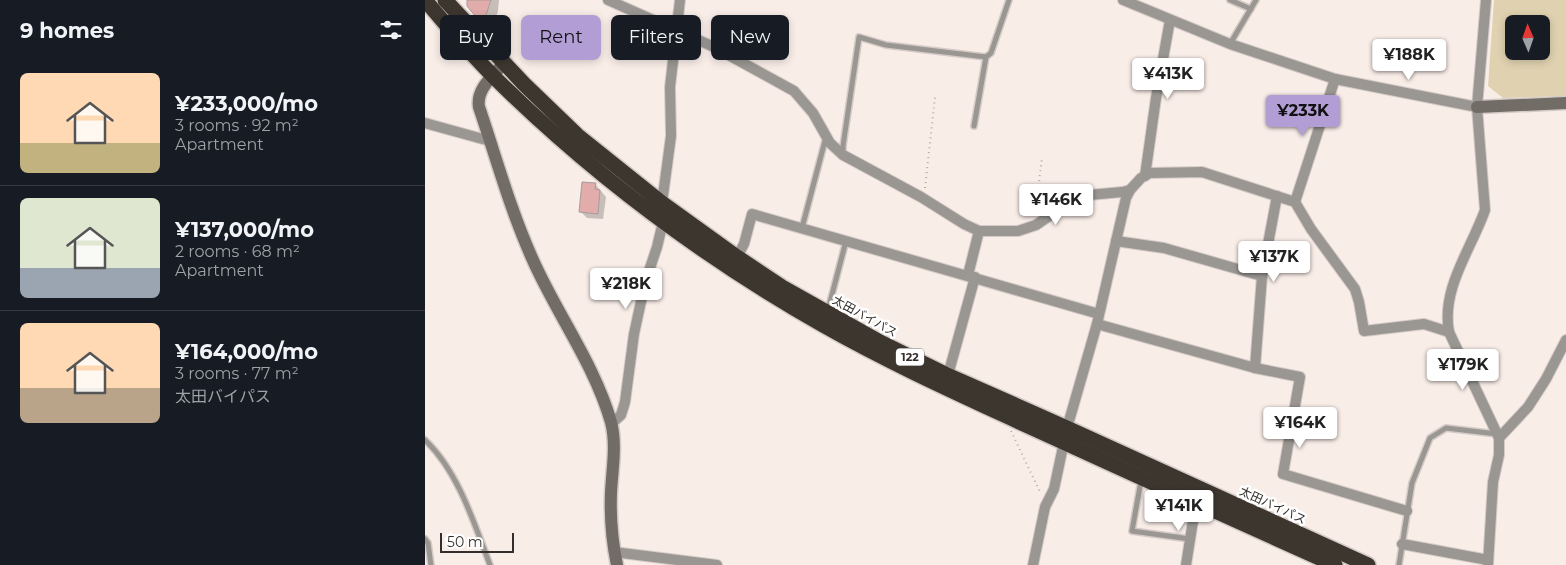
<!DOCTYPE html>
<html lang="en">
<head>
<meta charset="utf-8">
<style>
  body { margin:0; font-family:Montserrat,"Noto Sans JP",sans-serif; background:#242831; color:#f1f3f6; height:100vh; display:flex; flex-direction:column; font-size:19px; white-space:nowrap }
  * { box-sizing:border-box; margin:0 }
  p { font-size:16px; color:#9ea1a6 }
  .icon { flex:none; width:28px; height:28px; fill:none; stroke:currentColor; stroke-width:2; stroke-linecap:round; stroke-linejoin:round }
  .map { position:relative; flex:1; overflow:hidden }
  .drawer { display:flex; flex-direction:column; background:#171b24; width:425px }
  .drawer>* { flex:none }
  .banner { position:absolute; left:15px; top:15px; width:475px; height:45px; display:flex; gap:10px }
  .needle { width:32px; rotate:358deg }
  .fabs { position:absolute; left:1080px; top:15px; display:grid; gap:10px }
  .fabs a { display:grid; place-items:center; width:45px; height:45px; border-radius:8px; background:#171b24; box-shadow:0 2px 8px #0003; font-size:25px }
  .scale { position:absolute; left:15px; bottom:12px; width:74px; box-sizing:border-box; padding-left:5px; border:2px solid #332e2c; border-top:0; font-size:14px; line-height:18px; white-space:nowrap; color:#332e2c; -webkit-text-stroke:4px #fff; paint-order:stroke }
  .price { position:absolute; translate:-50% -42px; padding:0 11px; border-radius:5px; background:#fff; color:#222; font-size:16px; line-height:32px; filter:drop-shadow(0 1px 2px #0008) }
  .price::after { content:''; position:absolute; left:50%; top:30px; width:15px; height:11px; margin-left:-8px; background:inherit; clip-path:polygon(0 0,100% 0,50% 100%) }
  .price.active { background:#b29ed5; color:#111 }
  ul { padding:0; list-style:none }
  li { display:flex; align-items:center; gap:15px; height:125px; padding:0 20px }
  li+li { border-top:1px solid #363941 }
  li span { display:grid; place-items:center; flex:none; width:140px; height:100px; border-radius:8px; color:#555 }
  li>.icon { margin-inline-start:auto }
  span .icon { width:60px; height:60px; fill:#fffc; stroke-width:1 }
  li b { font-size:21px }
  h2 { display:flex; justify-content:space-between; align-items:center; height:60px; padding:0 20px; font-size:21px }
  .chip { padding:0 18px; border-radius:8px; background:#171b24; box-shadow:0 2px 8px #0003; font-size:18px; line-height:45px }
  .chip.active { background:#b29ed5; color:#111 }
  main { display:flex; flex:1; min-height:0 }
  .map>svg:first-child { display:block }
  .green { fill:#e0d2b0; fill-rule:evenodd }
  .shadow { fill:#0003 }
  .building { fill:#e1aca9; stroke:#a79b9a }
  .lines { fill:none; stroke-linecap:round; stroke-linejoin:round }
  .lane-casing { stroke:#d5cbc6; stroke-width:8 }
  .street-casing { stroke:#d5cbc6; stroke-width:12 }
  .secondary-casing { stroke:#d5cbc6; stroke-width:15 }
  .highway-casing { stroke:#d5cbc6; stroke-width:18 }
  .path { stroke:#b5aba7; stroke-width:2; stroke-dasharray:1 4; stroke-linecap:butt }
  .lane { stroke:#9a9793; stroke-width:5 }
  .street { stroke:#9a9793; stroke-width:10 }
  .secondary { stroke:#726c67; stroke-width:12 }
  .highway { stroke:#3d362f; stroke-width:15 }
  .labels { text-anchor:middle; dominant-baseline:central; stroke-width:5; stroke-linejoin:round; paint-order:stroke }
  .shield { fill:#fff; stroke:#706d6b; stroke-width:1 }
  .shield-label { font-size:11px; font-weight:bold; fill:#332e2c }
  .street-label { font-size:12px; fill:#332e2c; stroke:#fff }
</style>
</head>
<body>
<main>
<section class="drawer">
<h2>9 homes<svg class="icon" aria-label="filters" viewBox="0 0 24 24"><path d="M4 7h16M4 17h16"/><circle cx="9" cy="7" r="2"/><circle cx="15" cy="17" r="2"/></svg></h2>
<ul>
<li><span style="background:linear-gradient(#ffd9b3 70%,#c2b280 0)"><svg class="icon" aria-label="home" viewBox="0 0 24 24"><path d="M3 11l9-7 9 7M6 9v11h12V9"/></svg></span><div><b>¥233,000/mo</b><p>3 rooms · 92 m²</p><p>Apartment</p></div></li>
<li><span style="background:linear-gradient(#dfe7d0 70%,#9aa5b1 0)"><svg class="icon" aria-label="home" viewBox="0 0 24 24"><path d="M3 11l9-7 9 7M6 9v11h12V9"/></svg></span><div><b>¥137,000/mo</b><p>2 rooms · 68 m²</p><p>Apartment</p></div></li>
<li><span style="background:linear-gradient(#ffd9b3 65%,#b9a48a 0)"><svg class="icon" aria-label="home" viewBox="0 0 24 24"><path d="M3 11l9-7 9 7M6 9v11h12V9"/></svg></span><div><b>¥164,000/mo</b><p>3 rooms · 77 m²</p><p>太田バイパス</p></div></li>
</ul>
</section>
<div class="map">
<svg width="1141" height="565" viewBox="0 0 1141 565">
  <rect width="100%" height="100%" fill="#f9ede8"/>
  <path class="green" d="M1069 0H1141V96L1078 98 1063 86ZM1089 24H1116V51H1089Z"/>
  <g class="shadow">
    <path d="M43 0H74L73 11 67 29H64L56 21Z"/>
    <path d="M170 184 181 197 178 219 162 218 156 212Z"/>
  </g>
  <g class="building">
    <path d="M42 0H66L59 21 55 22 42 6Z"/>
    <path d="M157 182 171 183 170 189 175 190 173 214 154 212Z"/>
  </g>
  <g class="lines">
    <g class="lane-casing">
      <g id="lane">
        <path d="M805 0 826 9"/>
        <path d="M805 44 831 0"/>
        <path d="M549 126 561 57 566 53 584 0"/>
        <path d="M418 154V146L434 37 461 45 561 57"/>
        <path d="M377 228 401 137"/>
        <path d="M403 310 421 241"/>
        <path d="M0 440C33 471 49 523 65 565"/>
        <path d="M716 481 707 531 765 539"/>
        <path d="M0 539 3 543 6 565"/>
        <path d="M974 565 987 483 1005 438 1021 428 1072 434"/>
      </g>
    </g>
    <g class="street-casing">
      <g id="street">
        <path d="M183 0 289 47 369 91 388 113 405 143 418 155 496 197 539 224 554 231H593L611 225 649 199 664 195 697 192 705 190"/>
        <path d="M698 0 805 44 910 79 1052 107"/>
        <path d="M1061 0 1052 107 1060 210C1046 250 1016 288 1024 332L1074 438V455L1068 482 1063 565"/>
        <path d="M0 123 65 141"/>
        <path d="M720 176 731 98 745 20"/>
        <path d="M870 202 910 79"/>
        <path d="M691 241 739 248 837 276"/>
        <path d="M312 257 319 244 327 214 674 314"/>
        <path d="M543 275 554 231"/>
        <path d="M672 324 830 368 875 377 858 474 982 511"/>
        <path d="M830 368 837 276 852 196"/>
        <path d="M523 375 550 277"/>
        <path d="M186 424 196 415 200 402 209 334 220 283 232 247 238 222 237 203 246 136 245 87 255 0"/>
        <path d="M1074 438 1103 407 1121 379 1141 340"/>
        <path d="M977 544 1063 560"/>
        <path d="M189 552 292 565"/>
        <path d="M608 565 620 507 629 489 642 428 672 324 701 198 705 190 716 178 725 173 777 172 870 202 886 229 930 289 934 302 939 331 999 324 1024 332"/>
        <path d="M761 565 771 502"/>
      </g>
    </g>
    <g class="secondary-casing">
      <g id="secondary">
        <path d="M79 63C68 76 51 89 54 107 71 157 85 209 107 258 131 313 169 363 186 422 192 445 187 470 186 493 185 518 187 541 192 565"/>
        <path d="M1052 107 1141 103"/>
      </g>
    </g>
    <g class="highway-casing">
      <g id="highway">
        <path d="M0 0C22 26 45 53 69 77 166 173 280 258 398 325 465 363 534 394 603 426 705 473 808 519 910 565"/>
        <path d="M20 0 99 84 152 135 237 203 312 257 357 287 455 342 520 374 642 428 943 565"/>
      </g>
    </g>
    <g class="path">
      <path d="M500 188 510 97"/>
      <path d="M613 211 612 200 617 157"/>
      <path d="M586 431 616 494"/>
    </g>
    <use href="#lane" class="lane"/>
    <use href="#street" class="street"/>
    <use href="#secondary" class="secondary"/>
    <use href="#highway" class="highway"/>
  </g>
  <g class="labels">
    <rect class="shield" x="471" y="348.5" width="28" height="17" rx="4"/>
    <g class="shield-label">
      <text x="485" y="357">122</text>
    </g>
    <g class="street-label">
      <text transform="translate(440 316) rotate(29)">太田バイパス</text>
      <text transform="translate(848 505) rotate(25)">太田バイパス</text>
    </g>
  </g>
</svg>
<div class="fabs">
<a><svg class="needle" viewBox="-14 -14 28 28"><path d="M0-13l5 13h-10z" fill="#e53935"/><path d="M0 13l5-13h-10z" fill="#9ea1a6"/></svg></a>
</div>
<div class="scale">50 m</div>
<b class="price" style="left:984px;top:81px">¥188K</b>
<b class="price" style="left:743px;top:100px">¥413K</b>
<b class="price active" style="left:878px;top:137px">¥233K</b>
<b class="price" style="left:631px;top:226px">¥146K</b>
<b class="price" style="left:849px;top:283px">¥137K</b>
<b class="price" style="left:201px;top:310px">¥218K</b>
<b class="price" style="left:1038px;top:391px">¥179K</b>
<b class="price" style="left:875px;top:449px">¥164K</b>
<b class="price" style="left:754px;top:532px">¥141K</b>
<div class="banner">
<a class="chip">Buy</a>
<a class="chip active">Rent</a>
<a class="chip">Filters</a>
<a class="chip">New</a>
</div>
</div>
</main>
</body>
</html>
